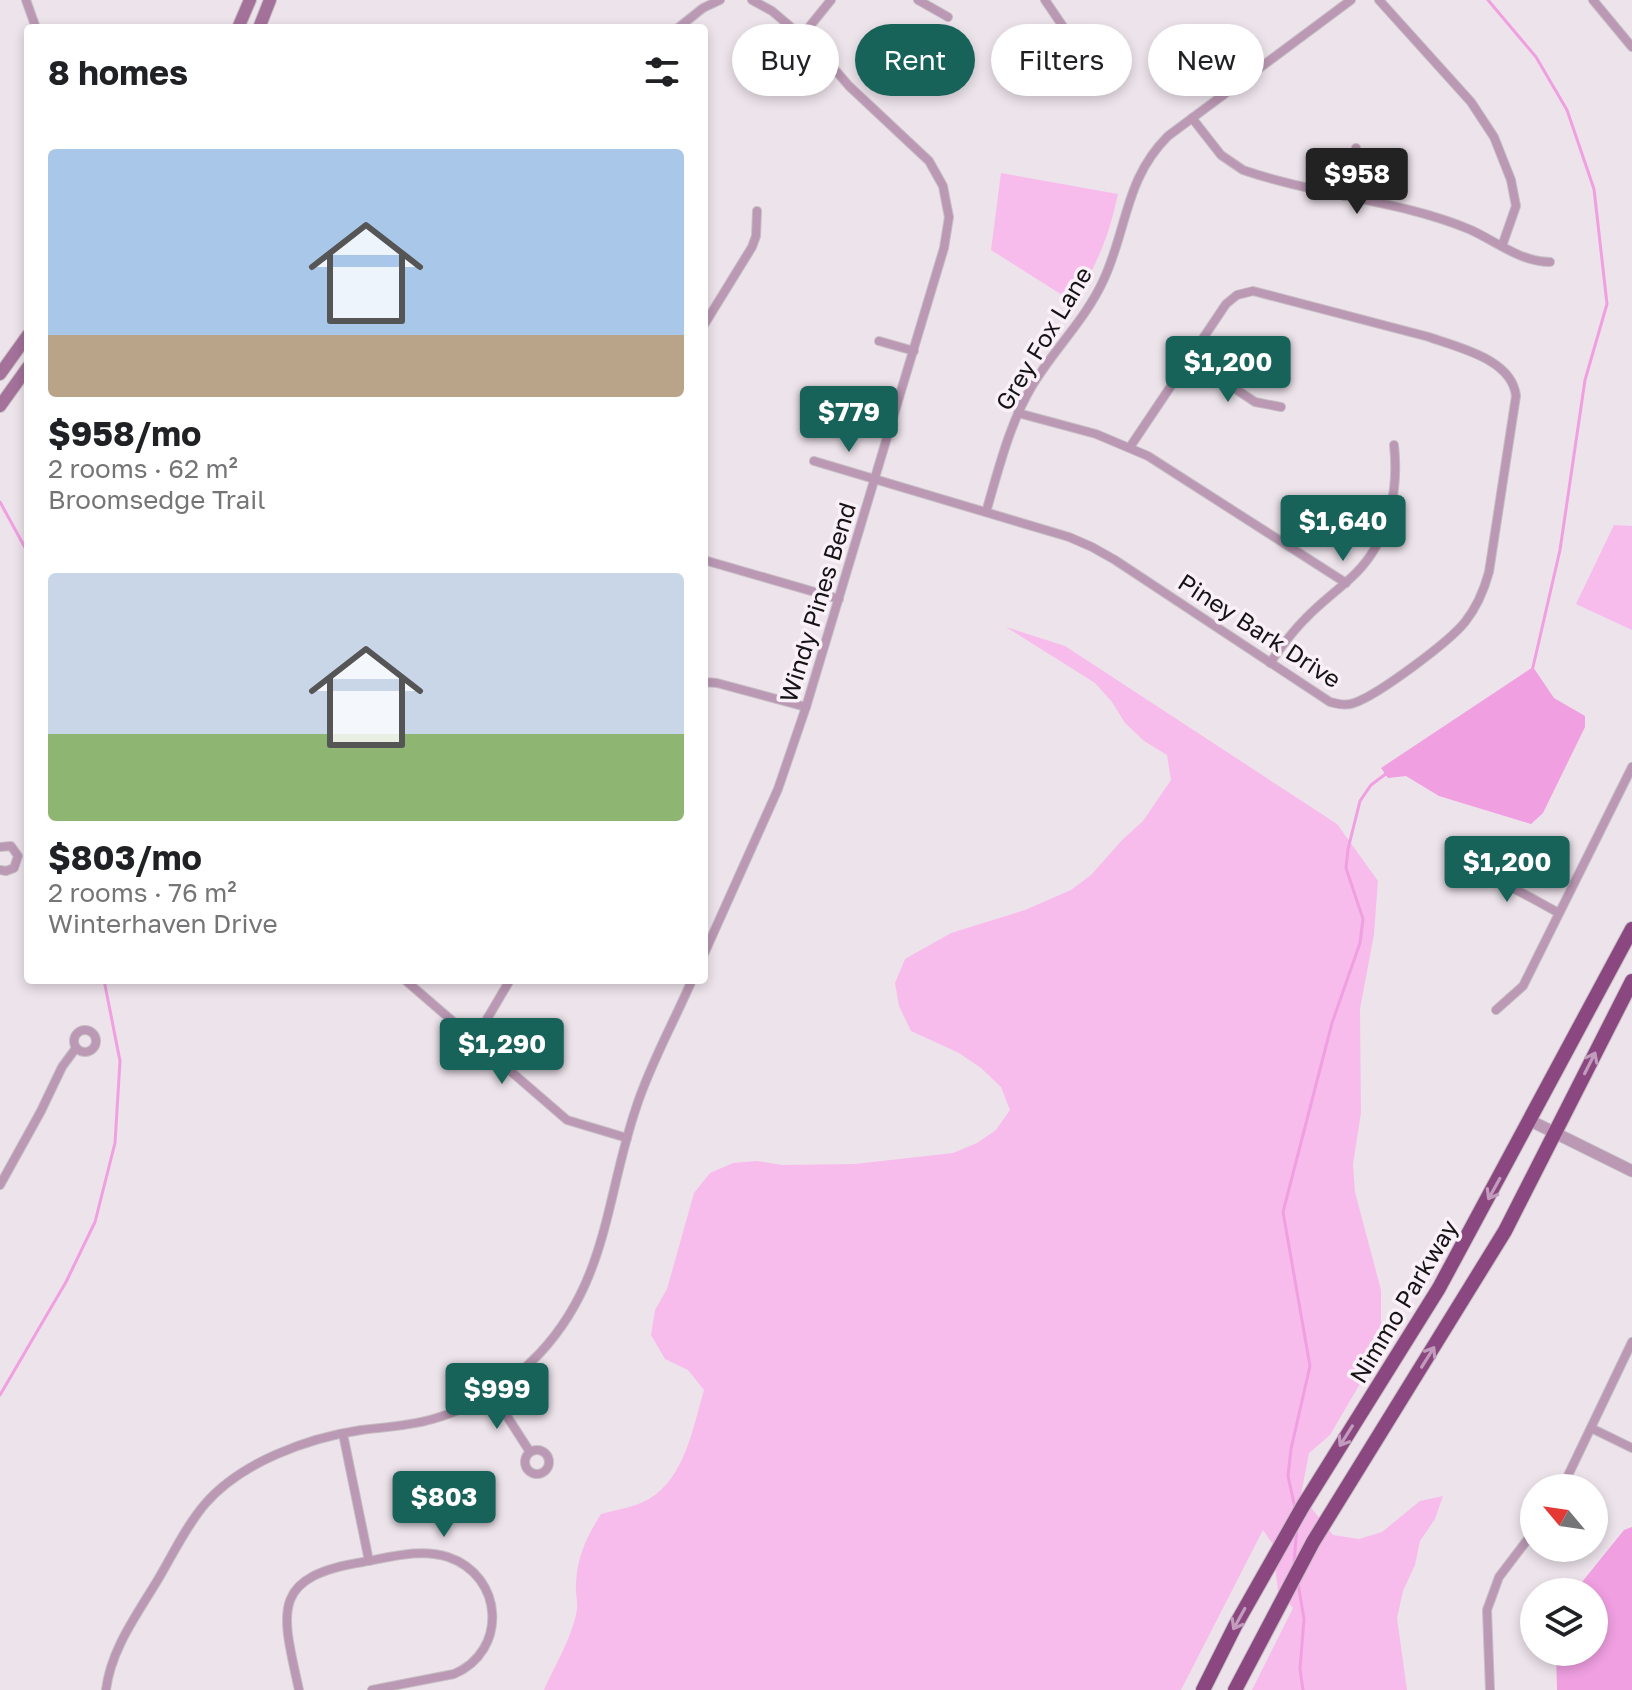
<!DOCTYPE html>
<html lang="en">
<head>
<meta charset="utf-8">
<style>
  body { margin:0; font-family:"Golos Text",sans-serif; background:#f2f2f2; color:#202124; height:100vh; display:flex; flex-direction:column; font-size:30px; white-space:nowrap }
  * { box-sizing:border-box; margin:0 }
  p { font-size:26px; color:#757577 }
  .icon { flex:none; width:44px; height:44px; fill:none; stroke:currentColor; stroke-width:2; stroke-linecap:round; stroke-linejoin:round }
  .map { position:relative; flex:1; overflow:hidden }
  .panel { position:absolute; left:24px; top:24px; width:684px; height:960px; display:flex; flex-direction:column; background:#fff; border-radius:8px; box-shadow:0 4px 12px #0003 }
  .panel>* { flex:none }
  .hud { position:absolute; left:732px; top:24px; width:760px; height:72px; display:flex; gap:16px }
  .needle { width:52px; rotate:299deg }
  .tools { position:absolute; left:1520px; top:1474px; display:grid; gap:16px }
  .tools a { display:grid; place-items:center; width:88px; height:88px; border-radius:50%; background:#fff; box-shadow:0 4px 12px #0003; font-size:40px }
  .price { position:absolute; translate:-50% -68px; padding:0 18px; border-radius:8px; background:#176259; color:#fff; font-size:26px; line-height:52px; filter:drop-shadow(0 2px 4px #0008) }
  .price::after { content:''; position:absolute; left:50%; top:48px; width:24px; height:18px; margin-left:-12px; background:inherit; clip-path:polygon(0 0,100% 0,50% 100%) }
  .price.active { background:#222; color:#fff }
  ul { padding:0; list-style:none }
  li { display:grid; align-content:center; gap:16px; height:424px; padding:0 24px }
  li span { display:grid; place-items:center; height:248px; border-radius:8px; color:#555 }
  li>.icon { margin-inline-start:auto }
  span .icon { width:144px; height:144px; fill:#fffc; stroke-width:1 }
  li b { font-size:34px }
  h2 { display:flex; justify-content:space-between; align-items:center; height:96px; padding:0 24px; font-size:34px }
  .tag { padding:0 28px; border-radius:36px; background:#fff; box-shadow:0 4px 12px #0003; font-size:28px; line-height:72px }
  .tag.active { background:#176259; color:#fff }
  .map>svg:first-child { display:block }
  .green { fill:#f8bcec }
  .water { fill:#f09fe1 }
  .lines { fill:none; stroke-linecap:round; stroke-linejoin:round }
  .stream { stroke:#f09fe1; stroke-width:3 }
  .minor-casing { stroke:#c6bec4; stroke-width:10 }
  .tertiary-casing { stroke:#c6bec4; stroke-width:13 }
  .secondary-casing { stroke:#c6bec4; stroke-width:14 }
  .trunk-casing { stroke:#c6bec4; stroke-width:16 }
  .minor { stroke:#bb98b4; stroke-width:8 }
  .tertiary { stroke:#bb98b4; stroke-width:11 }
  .secondary { stroke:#a4719a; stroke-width:12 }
  .trunk { stroke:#8a4780; stroke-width:14 }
  .oneway { stroke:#c29cbc }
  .labels { text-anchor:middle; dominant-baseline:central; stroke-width:7; stroke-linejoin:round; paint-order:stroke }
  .street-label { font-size:24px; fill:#161315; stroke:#faf1f8 }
</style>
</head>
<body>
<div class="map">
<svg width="1632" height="1690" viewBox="0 0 1632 1690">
  <rect width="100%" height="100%" fill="#ede3eb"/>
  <g class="green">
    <path d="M1001 173 1118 194C1109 236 1097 266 1073 302L991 250Z"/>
    <path d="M1614 525 1632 526V630L1576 604Z"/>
    <path d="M1006 627 1065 646 1337 824 1378 881 1374 934 1360 1009 1361 1113 1353 1164 1355 1192 1381 1290V1342L1371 1365 1330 1435 1309 1453 1301 1495 1333 1535 1359 1539 1382 1532 1420 1501 1443 1496 1435 1519 1420 1541 1415 1565 1403 1591 1397 1618 1407 1690H1252L1293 1608 1278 1591 1272 1543 1263 1530 1181 1690H544C555 1665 573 1636 577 1609 578 1601 575 1592 576 1584 577 1557 587 1536 601 1514 616 1510 635 1507 649 1499 685 1478 693 1427 704 1390L688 1370 665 1359 651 1335 655 1310 667 1289 694 1193 710 1173 733 1163 757 1161 782 1165 855 1164 953 1153 977 1143 996 1130 1010 1110 1001 1087 981 1068 959 1053 911 1031 899 1006 895 983 905 959 951 933 1025 910 1071 890 1091 875 1123 839 1143 821 1171 780 1167 755 1144 741 1125 723 1112 702 1095 683Z"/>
  </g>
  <g class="water">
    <path d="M1533 667 1554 698 1585 716V727L1543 813 1531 824 1439 796 1406 776 1388 778 1381 768Z"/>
    <path d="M1632 1527V1690H1557L1556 1652H1594V1592H1574L1624 1530Z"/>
  </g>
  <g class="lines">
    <g class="stream">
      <path d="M1488 0 1536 57 1567 110 1594 189 1607 304 1585 380 1560 550 1533 667"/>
      <path d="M0 502 28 553"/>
      <path d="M0 1395 66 1282 95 1222 115 1143 120 1061 104 980"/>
      <path d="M1295 1508 1288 1476 1291 1449 1310 1366 1283 1212 1332 1023 1360 943 1363 919 1346 868 1348 849 1360 801 1371 785 1387 773"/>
      <path d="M1294 1563 1297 1527"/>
      <path d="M1298 1583 1304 1619 1300 1669 1303 1690"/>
    </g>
    <g class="minor-casing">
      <g id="minor">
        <path d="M26 0 36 28"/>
        <path d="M918 0 948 17"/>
        <path d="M1045 0 1081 53"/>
        <path d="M1379 0 1471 102 1494 137 1511 180 1516 206 1502 246"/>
        <path d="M1593 0 1632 47"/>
        <path d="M678 28 703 8 720 0"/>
        <path d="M801 37 831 0"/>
        <path d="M1192 118 1221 155 1243 170C1315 195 1400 200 1471 230 1497 242 1521 262 1550 262"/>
        <path d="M1344 196 1356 148"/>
        <path d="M704 325 752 247 756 236 757 211"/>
        <path d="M879 341 914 351"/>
        <path d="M1189 358 1255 402 1281 407"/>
        <path d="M1018 413 1096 434 1148 456 1346 583"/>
        <path d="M814 461 1069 537 1092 547 1115 560 1330 702C1338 704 1346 706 1354 703 1378 695 1449 642 1465 622 1477 607 1484 590 1489 572L1516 396C1512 359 1459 348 1429 337L1253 291 1237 295 1226 304 1130 447"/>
        <path d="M986 512C999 468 1009 425 1032 386 1054 349 1086 319 1104 279 1128 226 1125 179 1168 136L1351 0"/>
        <path d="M704 560 839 599"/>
        <path d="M1270 663C1281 647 1292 632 1305 619 1321 602 1340 589 1356 573 1389 540 1399 490 1394 445"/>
        <path d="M704 682 717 683 806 707"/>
        <path d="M0 847 11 846 18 856 14 868 6 871 0 870"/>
        <path d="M1459 875C1495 873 1528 897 1559 913"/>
        <path d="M704 954 778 789 806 707 944 248 949 217 946 202 943 186 929 161 849 86 818 50 772 11 752 0"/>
        <path d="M405 980 567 1120 627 1138"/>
        <path d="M1496 1010 1523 986 1632 767"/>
        <circle cx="85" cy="1041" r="11"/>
        <path d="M474 1041 510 980"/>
        <path d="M0 1185 41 1111 62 1067 76 1048"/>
        <path d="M492 1393 530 1452"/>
        <path d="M1591 1428 1632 1448"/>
        <path d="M343 1434 369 1561"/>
        <circle cx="537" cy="1462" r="12"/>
        <path d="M1562 1488 1632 1342"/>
        <path d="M106 1690C111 1648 139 1612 160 1576 174 1552 187 1525 205 1504 241 1462 308 1438 361 1430 386 1427 409 1426 433 1419 474 1407 511 1384 540 1353 608 1280 606 1196 636 1108 650 1064 674 1022 692 980"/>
        <path d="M299 1690C282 1612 269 1577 363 1562 391 1557 421 1548 448 1557 504 1576 508 1651 454 1674L372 1690"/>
        <path d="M1490 1690 1487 1610 1499 1577 1534 1531"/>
      </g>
    </g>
    <g class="tertiary-casing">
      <path id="tertiary" d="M1531 1121 1632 1171"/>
    </g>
    <g class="secondary-casing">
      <g id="secondary">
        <path d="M238 28 250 0"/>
        <path d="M259 28 270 0"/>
        <path d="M0 374 28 335"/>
        <path d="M0 406 28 367"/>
      </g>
    </g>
    <g class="trunk-casing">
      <g id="trunk">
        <path d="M1203 1690 1235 1626 1303 1506 1439 1288 1632 929"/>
        <path d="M1235 1690 1313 1542 1505 1231 1632 981"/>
      </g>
    </g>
    <use href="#minor" class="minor"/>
    <use href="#tertiary" class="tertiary"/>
    <use href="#secondary" class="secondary"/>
    <use href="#trunk" class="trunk"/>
  </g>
  <defs><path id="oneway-shaft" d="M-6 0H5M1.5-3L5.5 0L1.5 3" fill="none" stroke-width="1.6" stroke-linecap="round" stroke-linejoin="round" transform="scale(2)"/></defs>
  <g class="oneway">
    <use href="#oneway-shaft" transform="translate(1590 1063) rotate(-63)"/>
    <use href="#oneway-shaft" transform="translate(1494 1189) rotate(119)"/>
    <use href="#oneway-shaft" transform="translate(1428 1357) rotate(-58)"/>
    <use href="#oneway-shaft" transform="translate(1346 1436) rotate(122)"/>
    <use href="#oneway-shaft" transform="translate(1239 1619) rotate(119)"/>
  </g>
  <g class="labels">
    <g class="street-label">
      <text transform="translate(1043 338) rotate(-59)">Grey Fox Lane</text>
      <text transform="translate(817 602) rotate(-73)">Windy Pines Bend</text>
      <text transform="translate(1260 630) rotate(33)">Piney Bark Drive</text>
      <text transform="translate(1403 1301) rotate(-59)">Nimmo Parkway</text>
    </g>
  </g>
</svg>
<div class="tools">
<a><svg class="needle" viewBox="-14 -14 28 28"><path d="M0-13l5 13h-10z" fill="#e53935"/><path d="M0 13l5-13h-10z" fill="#757577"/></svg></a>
<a><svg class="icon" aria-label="layers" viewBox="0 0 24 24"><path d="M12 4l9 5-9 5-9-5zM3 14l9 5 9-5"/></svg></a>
</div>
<b class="price active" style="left:1357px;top:216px">$958</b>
<b class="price" style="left:1228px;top:404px">$1,200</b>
<b class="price" style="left:849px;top:454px">$779</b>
<b class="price" style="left:1343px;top:563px">$1,640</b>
<b class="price" style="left:1507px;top:904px">$1,200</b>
<b class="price" style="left:502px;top:1086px">$1,290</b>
<b class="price" style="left:497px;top:1431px">$999</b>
<b class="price" style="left:444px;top:1539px">$803</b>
<div class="hud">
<a class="tag">Buy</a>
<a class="tag active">Rent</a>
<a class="tag">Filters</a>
<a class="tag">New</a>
</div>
<section class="panel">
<h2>8 homes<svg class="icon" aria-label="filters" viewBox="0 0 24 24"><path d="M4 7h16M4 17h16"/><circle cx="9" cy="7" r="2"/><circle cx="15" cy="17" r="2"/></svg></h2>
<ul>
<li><span style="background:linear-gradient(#a9c7e8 75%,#b9a48a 0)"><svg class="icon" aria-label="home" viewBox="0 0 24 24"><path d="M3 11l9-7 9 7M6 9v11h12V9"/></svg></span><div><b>$958/mo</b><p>2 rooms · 62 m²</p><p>Broomsedge Trail</p></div></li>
<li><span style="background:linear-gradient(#c9d6e8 65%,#8fb573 0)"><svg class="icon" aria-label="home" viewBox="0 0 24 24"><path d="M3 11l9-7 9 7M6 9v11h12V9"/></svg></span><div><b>$803/mo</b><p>2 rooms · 76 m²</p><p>Winterhaven Drive</p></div></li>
</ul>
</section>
</div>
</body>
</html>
